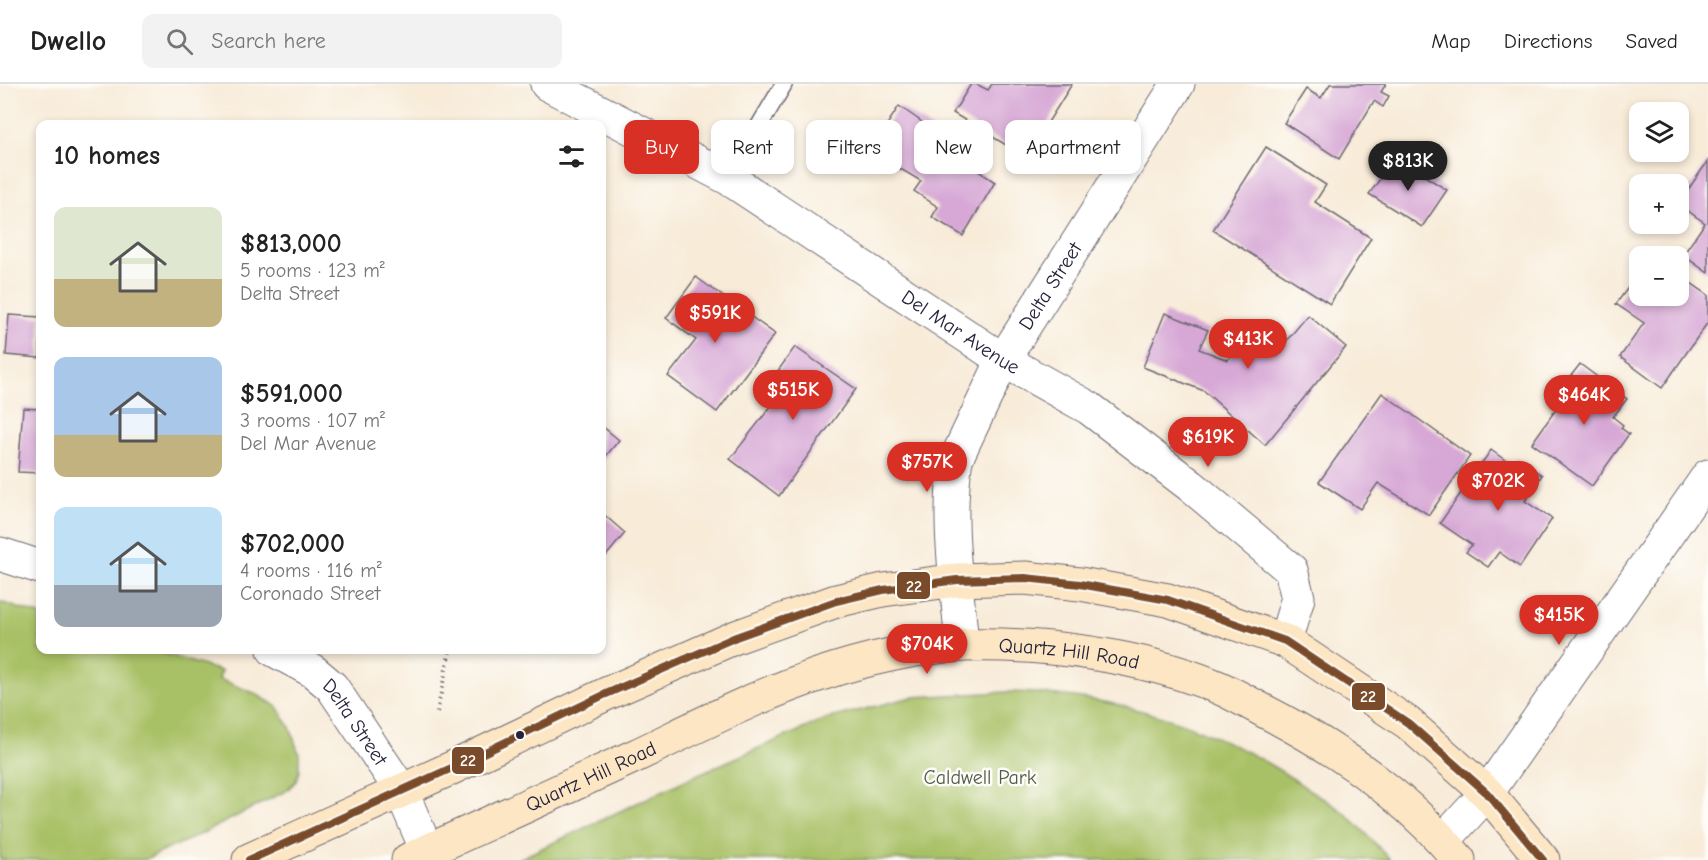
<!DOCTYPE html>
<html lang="en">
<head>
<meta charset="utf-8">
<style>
  body { margin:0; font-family:"Comic Neue",sans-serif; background:#f2f2f2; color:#222; height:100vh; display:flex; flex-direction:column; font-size:22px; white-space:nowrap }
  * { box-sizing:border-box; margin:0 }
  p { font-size:20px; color:#767676 }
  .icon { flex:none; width:33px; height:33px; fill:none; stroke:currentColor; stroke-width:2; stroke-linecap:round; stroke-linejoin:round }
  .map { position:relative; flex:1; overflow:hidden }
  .panel { position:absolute; left:36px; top:36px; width:570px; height:534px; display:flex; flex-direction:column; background:#fff; border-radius:12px; box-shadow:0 3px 9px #0003 }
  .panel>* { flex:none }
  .banner { position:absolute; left:624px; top:36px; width:570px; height:54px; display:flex; gap:12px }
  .fabs { position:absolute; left:1629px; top:18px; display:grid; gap:12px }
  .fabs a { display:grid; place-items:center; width:60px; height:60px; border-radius:12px; background:#fff; box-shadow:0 3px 9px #0003; font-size:30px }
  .price { position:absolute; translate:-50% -51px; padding:0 14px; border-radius:21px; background:#d93025; color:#fff; font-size:20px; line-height:39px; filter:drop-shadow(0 2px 3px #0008) }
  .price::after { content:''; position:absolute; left:50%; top:36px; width:18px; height:14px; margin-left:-9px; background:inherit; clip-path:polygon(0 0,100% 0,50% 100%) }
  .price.active { background:#222; color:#fff }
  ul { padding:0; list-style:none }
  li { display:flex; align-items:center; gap:18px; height:150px; padding:0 18px }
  li span { display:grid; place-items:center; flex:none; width:168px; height:120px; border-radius:12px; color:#555 }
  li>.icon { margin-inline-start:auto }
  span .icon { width:72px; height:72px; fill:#fffc; stroke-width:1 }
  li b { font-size:26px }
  h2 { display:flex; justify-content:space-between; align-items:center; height:72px; padding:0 18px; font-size:26px }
  .pill { padding:0 21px; border-radius:12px; background:#fff; box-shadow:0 3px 9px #0003; font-size:21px; line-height:54px }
  .pill.active { background:#d93025; color:#fff }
  header { display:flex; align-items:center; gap:36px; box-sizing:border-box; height:84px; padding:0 30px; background:#fff; border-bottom:2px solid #e0e0e0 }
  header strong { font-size:28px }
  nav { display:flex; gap:33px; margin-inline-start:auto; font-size:21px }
  .search { width:420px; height:54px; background:#f2f2f2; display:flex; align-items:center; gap:15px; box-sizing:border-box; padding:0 21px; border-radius:12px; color:#767676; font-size:22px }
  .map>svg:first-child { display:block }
  .green { fill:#a9c166; stroke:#667250; stroke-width:1.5 }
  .building { fill:#d7a8d6 }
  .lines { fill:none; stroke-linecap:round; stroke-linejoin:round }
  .lane-casing { stroke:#6d6872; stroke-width:19 }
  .street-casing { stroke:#6d6872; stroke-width:35 }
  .secondary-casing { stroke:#6d6872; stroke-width:35 }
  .path { stroke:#6d6872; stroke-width:4; stroke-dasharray:1.5 4.5; stroke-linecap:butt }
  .lane { stroke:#fff; stroke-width:16 }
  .street { stroke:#fff; stroke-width:33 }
  .secondary { stroke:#fce6c4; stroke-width:33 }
  .bus-1-casing { stroke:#fdfcf7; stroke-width:12 }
  .bus-1 { stroke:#7a4b2a; stroke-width:8 }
  .bus-dot { fill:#22223b; stroke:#fdfcf7; stroke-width:2 }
  .labels { text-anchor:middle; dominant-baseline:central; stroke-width:5; stroke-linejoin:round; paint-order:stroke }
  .street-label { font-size:20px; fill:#22223b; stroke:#fdfcf7 }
  .park-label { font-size:20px; fill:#515a4a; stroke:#fdfcf7 }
  .line-badge { stroke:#fdfcf7; stroke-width:2 }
  .badge-label { font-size:16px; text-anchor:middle; font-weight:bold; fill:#fff }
</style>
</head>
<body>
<header>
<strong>Dwello</strong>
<div class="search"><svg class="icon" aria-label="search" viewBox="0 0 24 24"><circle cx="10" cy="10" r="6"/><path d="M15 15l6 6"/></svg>Search here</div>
<nav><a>Map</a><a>Directions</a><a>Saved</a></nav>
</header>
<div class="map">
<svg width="1708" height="776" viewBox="0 0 1708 776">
  <rect width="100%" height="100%" fill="#fdfcf7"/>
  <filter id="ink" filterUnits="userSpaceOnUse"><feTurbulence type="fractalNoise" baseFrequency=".0167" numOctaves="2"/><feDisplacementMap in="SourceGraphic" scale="12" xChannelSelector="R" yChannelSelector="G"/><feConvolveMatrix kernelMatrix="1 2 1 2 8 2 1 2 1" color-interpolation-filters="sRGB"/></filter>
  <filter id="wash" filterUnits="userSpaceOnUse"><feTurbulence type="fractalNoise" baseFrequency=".008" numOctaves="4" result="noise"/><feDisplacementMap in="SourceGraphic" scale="24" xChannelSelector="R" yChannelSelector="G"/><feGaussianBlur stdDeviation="1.35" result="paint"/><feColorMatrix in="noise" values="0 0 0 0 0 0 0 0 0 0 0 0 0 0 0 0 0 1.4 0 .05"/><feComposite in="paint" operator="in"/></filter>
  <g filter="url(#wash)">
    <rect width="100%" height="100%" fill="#f8ebd8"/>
    <g class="green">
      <path d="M0 518 40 531V566H153L221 587 219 595 254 609 271 619 278 624 290 643 299 670V687L296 697 286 707 201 750 144 776H0Z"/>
      <path d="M1006 608C1114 609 1220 643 1308 705 1322 714 1337 722 1349 733 1364 746 1377 762 1390 776H517L694 692 826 635 912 613Z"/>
    </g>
    <g id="blocks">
      <g class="building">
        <path d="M971 0H976L988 6 992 0H1072L1040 51 1035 48 1021 70 953 29Z"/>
        <path d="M1330 0H1386L1381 8 1389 12 1383 23 1374 17 1339 75 1284 39 1306 5 1321 14Z"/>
        <path d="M899 22 964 67 960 75 995 98 963 152 932 133 938 123 914 107 921 97 870 67Z"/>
        <path d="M1266 63 1326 101 1315 118 1371 154 1330 220 1213 146Z"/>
        <path d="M1393 72 1447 106 1422 143 1369 110 1383 91Z"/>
        <path d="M1708 77V189L1683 171 1705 139 1678 120Z"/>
        <path d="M1640 187V212H1678V190L1708 211V238L1662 304 1620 273 1644 239 1616 220Z"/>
        <path d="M696 193 775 250 717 328 668 292 696 256 666 234Z"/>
        <path d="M1165 229 1208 246 1199 265 1228 276 1256 240 1283 261 1308 231 1346 263 1265 361 1204 307 1143 283Z"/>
        <path d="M9 231 40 233V274L6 271Z"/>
        <path d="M795 263 856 305 779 412 730 375 779 312 767 302Z"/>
        <path d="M1580 280 1627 315 1613 333 1623 341 1621 344 1629 350 1592 402 1532 359 1567 310 1560 306Z"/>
        <path d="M1382 309 1470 372 1429 431 1378 399 1360 425 1319 398Z"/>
        <path d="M23 324 40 325V389L18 388Z"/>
        <path d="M602 342 619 356 602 377Z"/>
        <path d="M1491 366 1512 381 1516 375 1542 391 1525 417 1552 435 1520 483 1499 468 1488 483 1466 468 1472 461 1440 439Z"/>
        <path d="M602 429 625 449 602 477Z"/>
      </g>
    </g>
  </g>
  <g filter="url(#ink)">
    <use href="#blocks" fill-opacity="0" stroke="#6d6872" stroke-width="1.5"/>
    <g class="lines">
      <g class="lane-casing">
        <path id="lane" d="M728 94 784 0"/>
      </g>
      <g class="street-casing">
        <g id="street">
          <path id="s1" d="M547 0 728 94 1003 276 1089 324 1191 402 1291 486 1298 514 1285 557"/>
          <path d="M0 470 40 483"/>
          <path id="s2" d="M962 561C957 500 946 436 956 375L1003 276 1178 0"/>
          <path id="s3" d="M274 566 313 587 332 603 401 706 427 767"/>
          <path d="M1443 757 1487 709 1708 392"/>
        </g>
      </g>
      <g class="secondary-casing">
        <g id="secondary">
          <path d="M249 776 454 683 606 610 736 553 836 517 883 506 957 496 1025 494 1080 500 1168 516 1285 557 1408 639 1487 709 1543 776"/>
          <path id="s4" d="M408 776C484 741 560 707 635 672 696 643 757 611 821 590 862 576 921 562 964 561 1045 559 1139 571 1215 602 1232 609 1249 619 1266 628 1338 665 1407 713 1459 776"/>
        </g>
      </g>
      <path class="path" d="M437 628 450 566"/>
      <use href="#lane" class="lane"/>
      <use href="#street" class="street"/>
      <use href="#secondary" class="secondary"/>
      <g class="bus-1-casing">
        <path id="bus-1" d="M249 776 454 683 606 610 736 553 836 517 883 506 957 496 1025 494 1080 500 1168 516 1285 557 1408 639 1487 709 1543 776"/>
      </g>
      <use href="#bus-1" class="bus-1"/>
    </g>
  </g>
  <circle class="bus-dot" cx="520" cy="651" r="5"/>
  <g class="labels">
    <g class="street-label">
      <text stroke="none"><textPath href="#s2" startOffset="384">Delta Street</textPath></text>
      <text stroke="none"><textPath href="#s1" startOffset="483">Del Mar Avenue</textPath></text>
      <text stroke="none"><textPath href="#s4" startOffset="705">Quartz Hill Road</textPath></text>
      <text stroke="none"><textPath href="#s3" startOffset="111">Delta Street</textPath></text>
      <text stroke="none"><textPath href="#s4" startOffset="201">Quartz Hill Road</textPath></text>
    </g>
    <g class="park-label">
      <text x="980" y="693">Caldwell Park</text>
    </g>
  </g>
  <g class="line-badge">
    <rect x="896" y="487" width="35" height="29" rx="6" fill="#7a4b2a"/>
    <rect x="1351" y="598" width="35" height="29" rx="6" fill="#7a4b2a"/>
    <rect x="451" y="662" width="34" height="29" rx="6" fill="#7a4b2a"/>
  </g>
  <g class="badge-label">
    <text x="914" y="508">22</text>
    <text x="1368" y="618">22</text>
    <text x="468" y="682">22</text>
  </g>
</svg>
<div class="fabs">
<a><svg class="icon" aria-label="layers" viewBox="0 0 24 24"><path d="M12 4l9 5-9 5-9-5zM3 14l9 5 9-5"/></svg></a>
<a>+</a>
<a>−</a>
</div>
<b class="price active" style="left:1408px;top:108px">$813K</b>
<b class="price" style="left:715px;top:260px">$591K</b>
<b class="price" style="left:1248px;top:286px">$413K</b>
<b class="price" style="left:793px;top:337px">$515K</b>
<b class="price" style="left:1584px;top:342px">$464K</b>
<b class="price" style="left:1208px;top:384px">$619K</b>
<b class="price" style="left:927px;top:409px">$757K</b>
<b class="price" style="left:1498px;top:428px">$702K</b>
<b class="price" style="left:1559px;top:562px">$415K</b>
<b class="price" style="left:927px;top:591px">$704K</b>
<div class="banner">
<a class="pill active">Buy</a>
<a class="pill">Rent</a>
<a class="pill">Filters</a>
<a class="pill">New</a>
<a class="pill">Apartment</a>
</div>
<section class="panel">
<h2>10 homes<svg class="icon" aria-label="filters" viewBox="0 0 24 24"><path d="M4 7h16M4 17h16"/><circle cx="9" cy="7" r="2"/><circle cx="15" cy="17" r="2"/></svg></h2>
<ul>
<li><span style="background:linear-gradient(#dfe7d0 60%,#c2b280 0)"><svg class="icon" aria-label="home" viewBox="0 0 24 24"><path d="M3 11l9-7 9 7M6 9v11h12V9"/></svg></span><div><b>$813,000</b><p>5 rooms · 123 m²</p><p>Delta Street</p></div></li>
<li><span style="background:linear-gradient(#a9c7e8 65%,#c2b280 0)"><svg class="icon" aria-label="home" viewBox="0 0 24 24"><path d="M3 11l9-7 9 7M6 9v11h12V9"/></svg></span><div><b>$591,000</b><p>3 rooms · 107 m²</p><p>Del Mar Avenue</p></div></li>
<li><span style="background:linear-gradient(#bfe0f5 65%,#9aa5b1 0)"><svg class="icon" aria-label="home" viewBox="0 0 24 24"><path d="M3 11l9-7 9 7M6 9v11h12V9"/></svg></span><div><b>$702,000</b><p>4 rooms · 116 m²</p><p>Coronado Street</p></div></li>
</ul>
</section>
</div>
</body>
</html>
